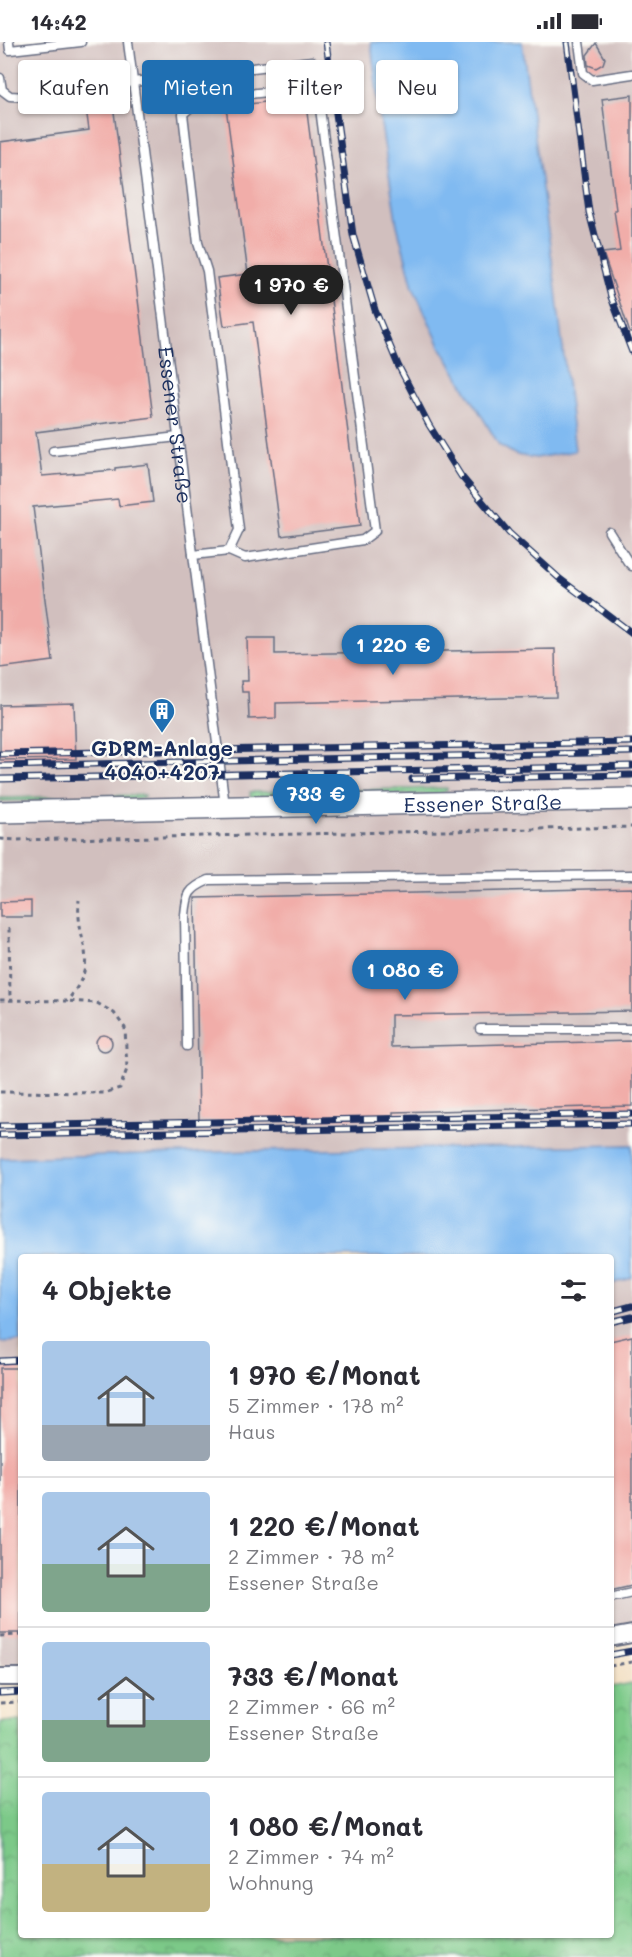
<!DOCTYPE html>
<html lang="de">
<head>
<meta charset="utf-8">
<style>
  body { margin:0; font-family:Mali,sans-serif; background:#f7f7f7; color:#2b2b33; height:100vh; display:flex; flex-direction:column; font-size:22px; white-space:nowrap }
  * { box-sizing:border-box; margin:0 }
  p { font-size:20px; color:#7c7c81 }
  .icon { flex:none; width:33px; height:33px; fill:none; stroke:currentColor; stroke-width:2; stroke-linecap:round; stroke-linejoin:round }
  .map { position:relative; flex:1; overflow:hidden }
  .details { position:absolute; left:18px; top:1212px; width:596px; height:684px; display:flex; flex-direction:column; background:#fff; border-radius:6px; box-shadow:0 2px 4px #0004 }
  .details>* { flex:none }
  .hud { position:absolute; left:18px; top:18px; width:597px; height:54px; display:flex; gap:12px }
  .price { position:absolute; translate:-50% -51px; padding:0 14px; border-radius:21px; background:#1f6fb2; color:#fff; font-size:20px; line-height:39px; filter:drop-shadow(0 2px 3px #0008) }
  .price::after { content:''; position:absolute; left:50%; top:36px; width:18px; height:14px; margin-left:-9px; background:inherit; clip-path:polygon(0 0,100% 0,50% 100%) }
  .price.selected { background:#222; color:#fff }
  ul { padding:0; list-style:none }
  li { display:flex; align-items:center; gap:18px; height:150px; padding:0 24px }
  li+li { border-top:2px solid #e1e1e2 }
  li span { display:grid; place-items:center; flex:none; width:168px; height:120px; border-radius:6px; color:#555 }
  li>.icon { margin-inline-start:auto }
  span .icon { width:72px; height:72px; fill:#fffc; stroke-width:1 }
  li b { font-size:26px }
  h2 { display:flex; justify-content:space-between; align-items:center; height:72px; padding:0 24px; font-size:26px }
  .chip { padding:0 21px; border-radius:6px; background:#fff; box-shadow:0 2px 4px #0004; font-size:21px; line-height:54px }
  .chip.selected { background:#1f6fb2; color:#fff }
  .status { display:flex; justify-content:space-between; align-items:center; height:42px; padding:0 30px; background:#fff; direction:ltr }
  .status svg { height:16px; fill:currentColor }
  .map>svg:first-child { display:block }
  .industrial { fill:#d1bfbe }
  .grass { fill:url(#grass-dots); stroke:#4c7c73; stroke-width:1.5 }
  .park { fill:url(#park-crowns); stroke:#4c7c73; stroke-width:1.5 }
  .water { fill:#80baf1; stroke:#4e74a8; stroke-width:1.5 }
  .building { fill:#f1ada9 }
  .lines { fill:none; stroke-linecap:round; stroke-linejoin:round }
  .service-casing { stroke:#666c81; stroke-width:11 }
  .minor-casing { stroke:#666c81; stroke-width:20 }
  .tertiary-casing { stroke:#666c81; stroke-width:24 }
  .path { stroke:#666c81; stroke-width:3; stroke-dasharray:4.5 4.5; stroke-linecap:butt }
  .service { stroke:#fff; stroke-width:8 }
  .minor { stroke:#fff; stroke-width:16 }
  .tertiary { stroke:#fff; stroke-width:21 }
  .rail-casing { stroke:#1b2f5e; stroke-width:7 }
  .rail { stroke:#fdfcf7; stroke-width:4.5; stroke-dasharray:14; stroke-linecap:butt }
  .labels { text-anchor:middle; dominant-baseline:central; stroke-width:4.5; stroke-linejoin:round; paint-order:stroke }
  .street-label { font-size:21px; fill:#1b2f5e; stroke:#fdfcf7 }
  .poi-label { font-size:21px; font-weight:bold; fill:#1b2f5e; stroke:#fdfcf7 }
</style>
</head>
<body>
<div class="status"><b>14:42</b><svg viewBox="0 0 49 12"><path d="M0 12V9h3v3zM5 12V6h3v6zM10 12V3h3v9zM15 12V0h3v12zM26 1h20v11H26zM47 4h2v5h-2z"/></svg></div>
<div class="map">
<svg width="632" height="1915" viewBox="0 0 632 1915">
  <defs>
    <pattern id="grass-dots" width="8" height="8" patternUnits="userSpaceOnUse" patternTransform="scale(1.5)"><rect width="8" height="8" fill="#7cc988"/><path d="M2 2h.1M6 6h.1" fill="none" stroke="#65a472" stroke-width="1.8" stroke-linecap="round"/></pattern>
    <pattern id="park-crowns" width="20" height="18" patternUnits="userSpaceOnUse" patternTransform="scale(1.5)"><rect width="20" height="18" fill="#7cc988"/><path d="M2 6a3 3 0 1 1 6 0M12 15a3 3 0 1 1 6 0" fill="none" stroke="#65a472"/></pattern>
  </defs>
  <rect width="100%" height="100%" fill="#fdfcf7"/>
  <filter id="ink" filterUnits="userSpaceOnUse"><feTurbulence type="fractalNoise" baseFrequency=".0167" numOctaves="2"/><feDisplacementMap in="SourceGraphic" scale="12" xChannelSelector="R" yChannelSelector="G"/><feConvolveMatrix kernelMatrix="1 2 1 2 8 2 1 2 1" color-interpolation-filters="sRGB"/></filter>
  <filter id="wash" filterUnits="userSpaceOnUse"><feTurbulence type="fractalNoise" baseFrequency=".008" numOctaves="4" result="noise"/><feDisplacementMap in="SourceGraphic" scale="24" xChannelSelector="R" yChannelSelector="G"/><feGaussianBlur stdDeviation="1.35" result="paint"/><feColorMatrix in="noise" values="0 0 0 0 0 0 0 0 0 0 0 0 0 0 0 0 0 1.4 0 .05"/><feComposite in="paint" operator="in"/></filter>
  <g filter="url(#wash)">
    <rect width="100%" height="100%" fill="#f2dec1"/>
    <g class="industrial">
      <path d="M0 0H371L379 70 397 183 413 245 441 307 499 403 536 416 575 409 555 240 522 0H632V1103L256 1109 0 1116Z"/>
      <path d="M632 1236V1580L611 1584 610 1242Z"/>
      <path d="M21 1299V1624H0V1300Z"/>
    </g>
    <g class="grass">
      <path d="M447 746V749L439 752 251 756 250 750Z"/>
      <path d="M145 753V755L129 758 0 759V756Z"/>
    </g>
    <path class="park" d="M632 1641V1915H0V1680L21 1679V1893H610L611 1645Z"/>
    <g class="water">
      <path d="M371 0H522L555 240 575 409 536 416 516 413 499 403 441 306 413 245 397 183 379 70Z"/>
      <path d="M632 1103V1236L611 1242 610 1215H21V1299L0 1300V1116L256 1109Z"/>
    </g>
    <g id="blocks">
      <g class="building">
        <path d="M596 1 605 16 603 22 596 26 588 23 587 13Z"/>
        <path d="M632 53V291H630L603 211 620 209 614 168H616L602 57Z"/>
        <path d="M305 55 360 484 281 494 253 280 224 284 217 236 248 232 226 65Z"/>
        <path d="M113 62 153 375 36 390 42 434 115 428V426L148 422 153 460 119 464 118 457 33 465 53 619 0 626V100L89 88 86 66Z"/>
        <path d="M247 596H275V612L555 607 556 655 276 661V676L249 677 248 650H242L241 639H248Z"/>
        <path d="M74 661 76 717 0 718V663Z"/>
        <path d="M632 846V969L391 973V1005L632 999V1064L393 1070V1076L199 1079 195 856Z"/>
        <path d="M31 859V875H0V860Z"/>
        <circle cx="104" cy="1001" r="8"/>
        <path d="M632 1294V1543L610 1548V1299Z"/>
        <rect x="0" y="1326" width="21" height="265"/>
      </g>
    </g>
  </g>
  <g filter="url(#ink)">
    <use href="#blocks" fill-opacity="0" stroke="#666c81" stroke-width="1.5"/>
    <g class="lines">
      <g class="service-casing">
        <g id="service">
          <path d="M9 0 10 8 81 0"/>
          <path id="s1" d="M128 0 225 764"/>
          <path d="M579 0 583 31 592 38 632 32"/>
          <path d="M0 36 2 48 10 54 26 55 133 40 312 19"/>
          <path d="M53 409 178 395"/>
          <path d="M609 490 628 520 632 524"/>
          <path d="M193 513 229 509 239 488 207 229 198 201 183 72 200 57 306 46 318 51 375 489 363 498 245 516 229 509"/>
          <path d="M480 987H632"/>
          <path d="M187 1004 185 873C187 852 188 847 209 838L632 833"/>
          <path d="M610 1555 632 1550"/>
        </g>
      </g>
      <g class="minor-casing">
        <g id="minor">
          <path d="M610 1596 632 1592"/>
          <path d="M0 1635H21"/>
        </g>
      </g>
      <g class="tertiary-casing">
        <g id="tertiary">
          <path id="s2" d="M0 770 632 757"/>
        </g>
      </g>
      <g class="path">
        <path d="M0 797 16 798 632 785"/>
        <path d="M9 886 10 959"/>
        <path d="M0 958 67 959C103 916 75 902 79 858"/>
        <path d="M0 1050 104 1051 120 1046 127 1027 125 986 114 971 97 961 67 959"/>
        <path d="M0 1594 21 1593"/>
        <path d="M610 1624 632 1620"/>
        <path d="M0 1661 21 1660"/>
      </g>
      <use href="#service" class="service"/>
      <use href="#minor" class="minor"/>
      <use href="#tertiary" class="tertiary"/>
      <g class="rail-casing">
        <g id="rail">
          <path d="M326 0 353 193 375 268 398 323 429 383 461 434 509 491 560 537 632 591"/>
          <path d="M567 0 589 170 611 255 632 310"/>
          <path d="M0 712 632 700"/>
          <path d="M0 724 632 710"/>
          <path d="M0 737 632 724"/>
          <path d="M412 737 632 733"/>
          <path d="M0 1084 632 1072"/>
          <path d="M0 1093 632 1082"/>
          <path d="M610 1270 632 1264"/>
          <path d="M610 1280 632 1275"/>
          <path d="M0 1319 21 1318"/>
          <path d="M610 1613 632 1609"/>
          <path d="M0 1651 21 1650"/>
        </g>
      </g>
      <use href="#rail" class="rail"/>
    </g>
  </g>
  <defs>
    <g id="building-pin" transform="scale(1.35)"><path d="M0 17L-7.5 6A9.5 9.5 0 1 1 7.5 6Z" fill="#1f6fb2" stroke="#fdfcf7"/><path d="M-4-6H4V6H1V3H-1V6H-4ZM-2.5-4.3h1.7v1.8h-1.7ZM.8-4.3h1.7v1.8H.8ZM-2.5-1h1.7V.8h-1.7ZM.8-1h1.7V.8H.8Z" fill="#fff"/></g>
  </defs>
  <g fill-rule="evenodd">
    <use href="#building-pin" x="162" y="669"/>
  </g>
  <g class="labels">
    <g class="street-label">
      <text stroke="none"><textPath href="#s1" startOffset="386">Essener Straße</textPath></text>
      <text stroke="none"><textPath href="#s2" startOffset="483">Essener Straße</textPath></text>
    </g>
    <g class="poi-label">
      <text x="162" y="705">GDRM-Anlage<tspan x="162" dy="24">4040+4207</tspan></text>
    </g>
  </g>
</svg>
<b class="price selected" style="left:291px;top:274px">1 970 €</b>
<b class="price" style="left:393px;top:634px">1 220 €</b>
<b class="price" style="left:316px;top:783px">733 €</b>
<b class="price" style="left:405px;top:959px">1 080 €</b>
<div class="hud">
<a class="chip">Kaufen</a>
<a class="chip selected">Mieten</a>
<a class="chip">Filter</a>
<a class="chip">Neu</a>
</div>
<section class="details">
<h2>4 Objekte<svg class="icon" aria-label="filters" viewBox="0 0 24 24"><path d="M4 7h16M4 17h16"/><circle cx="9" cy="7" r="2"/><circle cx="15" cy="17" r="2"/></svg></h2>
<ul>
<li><span style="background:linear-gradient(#a9c7e8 70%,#9aa5b1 0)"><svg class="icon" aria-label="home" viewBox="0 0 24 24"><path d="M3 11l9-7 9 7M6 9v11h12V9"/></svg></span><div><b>1 970 €/Monat</b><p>5 Zimmer · 178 m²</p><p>Haus</p></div></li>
<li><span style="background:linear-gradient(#a9c7e8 60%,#7fa58c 0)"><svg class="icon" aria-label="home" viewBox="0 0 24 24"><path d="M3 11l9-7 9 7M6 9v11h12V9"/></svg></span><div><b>1 220 €/Monat</b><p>2 Zimmer · 78 m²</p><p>Essener Straße</p></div></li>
<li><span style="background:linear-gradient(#a9c7e8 65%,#7fa58c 0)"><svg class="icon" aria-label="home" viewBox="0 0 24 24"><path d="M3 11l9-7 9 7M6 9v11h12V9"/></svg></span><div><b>733 €/Monat</b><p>2 Zimmer · 66 m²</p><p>Essener Straße</p></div></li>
<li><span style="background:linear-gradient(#a9c7e8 60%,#c2b280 0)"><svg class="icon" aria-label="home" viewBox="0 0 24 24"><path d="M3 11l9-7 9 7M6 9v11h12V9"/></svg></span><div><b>1 080 €/Monat</b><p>2 Zimmer · 74 m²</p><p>Wohnung</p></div></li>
</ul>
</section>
</div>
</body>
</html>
